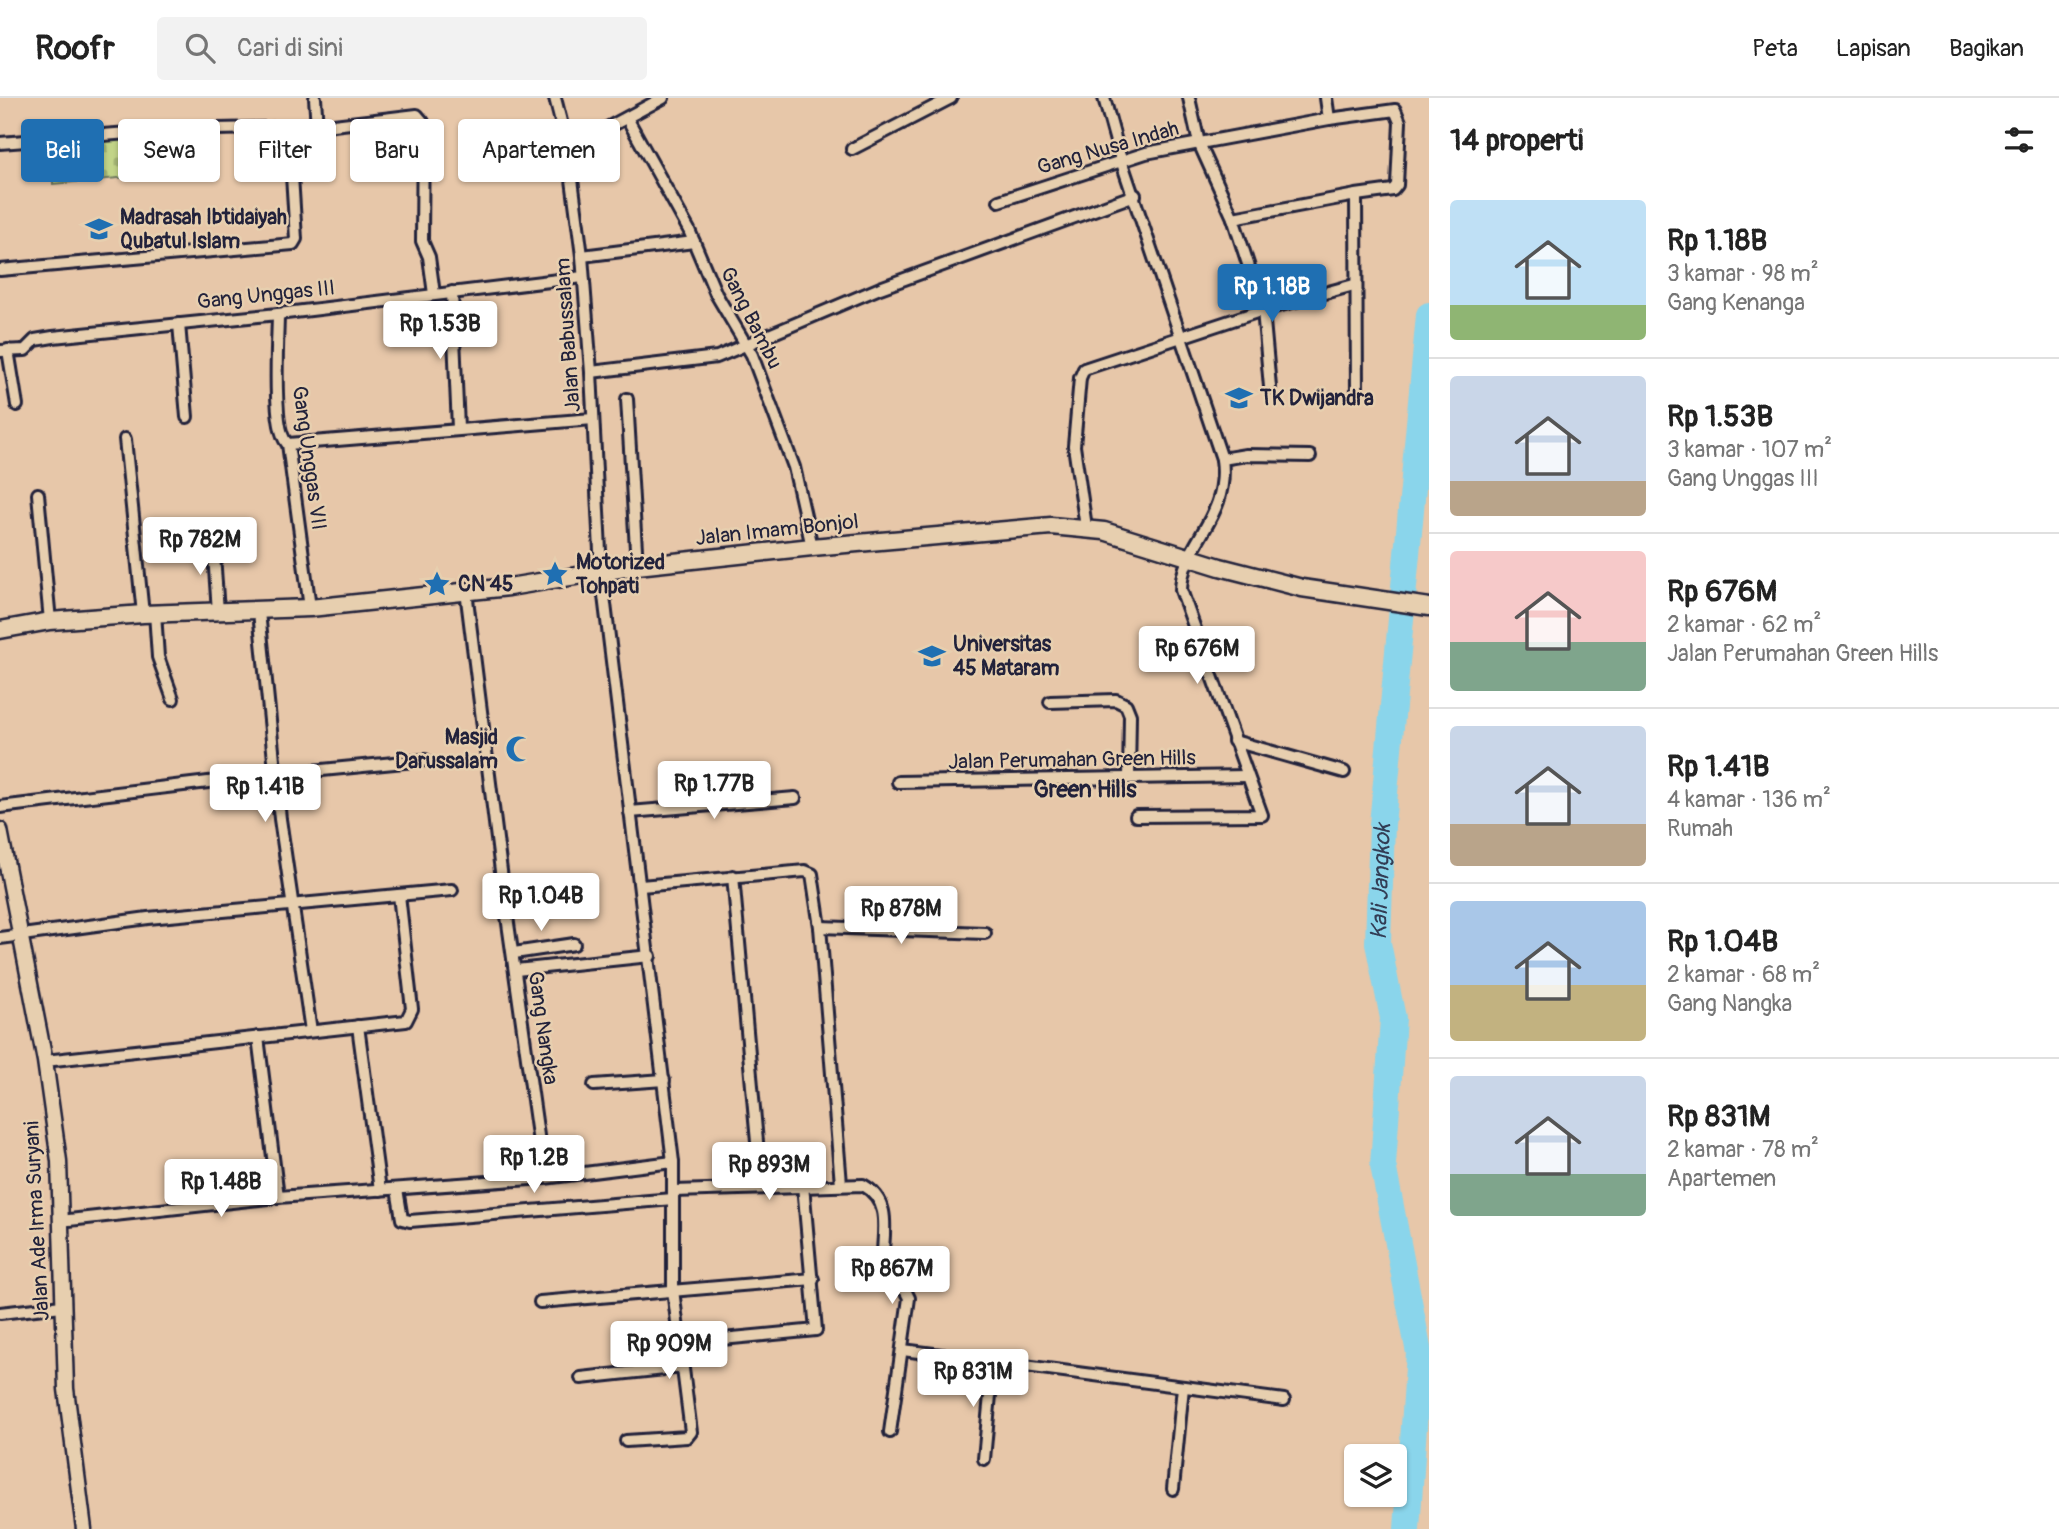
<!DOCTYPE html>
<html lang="id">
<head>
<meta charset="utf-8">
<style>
  body { margin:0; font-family:Pangolin,sans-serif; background:#f2f2f2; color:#222; height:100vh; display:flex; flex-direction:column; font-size:26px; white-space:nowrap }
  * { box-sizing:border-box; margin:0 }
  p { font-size:23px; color:#767676 }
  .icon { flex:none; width:38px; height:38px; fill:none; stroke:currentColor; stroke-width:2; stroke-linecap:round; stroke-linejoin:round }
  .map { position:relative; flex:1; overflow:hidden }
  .sheet { display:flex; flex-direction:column; background:#fff; width:630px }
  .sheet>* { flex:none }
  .hud { position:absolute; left:21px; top:21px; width:665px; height:63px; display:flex; gap:14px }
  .controls { position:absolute; left:1344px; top:1346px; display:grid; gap:14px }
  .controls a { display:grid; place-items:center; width:63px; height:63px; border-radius:7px; background:#fff; box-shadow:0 2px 5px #0004; font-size:35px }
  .price { position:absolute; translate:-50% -60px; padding:0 16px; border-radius:7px; background:#fff; color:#222; font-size:23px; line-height:46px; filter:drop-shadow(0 2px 4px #0008) }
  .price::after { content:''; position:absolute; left:50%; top:42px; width:21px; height:16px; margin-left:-10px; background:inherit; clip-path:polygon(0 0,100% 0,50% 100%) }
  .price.active { background:#1f6fb2; color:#fff }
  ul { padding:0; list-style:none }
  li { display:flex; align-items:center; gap:21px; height:175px; padding:0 21px }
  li+li { border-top:2px solid #e0e0e0 }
  li span { display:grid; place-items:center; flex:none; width:196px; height:140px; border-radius:7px; color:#555 }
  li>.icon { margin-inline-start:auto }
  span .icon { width:84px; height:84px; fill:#fffc; stroke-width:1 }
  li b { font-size:30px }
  h2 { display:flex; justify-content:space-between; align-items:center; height:84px; padding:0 21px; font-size:30px }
  .tag { padding:0 24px; border-radius:7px; background:#fff; box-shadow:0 2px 5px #0004; font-size:24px; line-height:63px }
  .tag.active { background:#1f6fb2; color:#fff }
  header { display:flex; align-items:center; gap:42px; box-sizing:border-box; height:98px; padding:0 35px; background:#fff; border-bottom:2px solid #e0e0e0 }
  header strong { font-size:33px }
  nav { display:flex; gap:38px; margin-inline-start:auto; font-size:24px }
  .search { width:490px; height:63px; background:#f2f2f2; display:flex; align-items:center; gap:18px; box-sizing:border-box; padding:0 24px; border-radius:7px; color:#767676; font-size:26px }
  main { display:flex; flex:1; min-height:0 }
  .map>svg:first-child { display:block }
  .cemetery { fill:url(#cemetery-stones); stroke:#727b62; stroke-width:2 }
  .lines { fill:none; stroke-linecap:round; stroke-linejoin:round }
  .river { stroke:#8ad5eb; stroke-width:26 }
  .minor-casing { stroke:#22223b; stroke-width:16 }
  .tertiary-casing { stroke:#22223b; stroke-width:19 }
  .secondary-casing { stroke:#22223b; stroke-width:21 }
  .minor { stroke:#e7cfaf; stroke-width:10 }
  .tertiary { stroke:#e7cfaf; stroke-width:14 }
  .secondary { stroke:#e7cfaf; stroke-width:16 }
  .labels { text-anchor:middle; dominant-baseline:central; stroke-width:5; stroke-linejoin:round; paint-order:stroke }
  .street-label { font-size:21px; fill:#22223b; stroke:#e7cfaf }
  .poi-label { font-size:21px; font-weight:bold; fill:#22223b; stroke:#e7cfaf; text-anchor:start }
  .neighbourhood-label { font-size:23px; font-weight:bold; fill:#22223b; stroke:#e7cfaf }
  .water-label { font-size:23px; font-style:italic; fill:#323d55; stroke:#e7cfaf }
</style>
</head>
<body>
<header>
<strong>Roofr</strong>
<div class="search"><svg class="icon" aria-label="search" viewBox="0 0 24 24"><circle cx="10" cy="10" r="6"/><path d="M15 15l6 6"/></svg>Cari di sini</div>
<nav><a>Peta</a><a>Lapisan</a><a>Bagikan</a></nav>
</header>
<main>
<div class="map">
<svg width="1429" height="1431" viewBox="0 0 1429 1431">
  <defs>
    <pattern id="cemetery-stones" width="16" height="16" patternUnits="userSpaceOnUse" patternTransform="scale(1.75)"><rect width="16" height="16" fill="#c2d488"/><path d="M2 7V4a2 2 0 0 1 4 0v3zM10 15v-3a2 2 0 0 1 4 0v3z" fill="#a6b676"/></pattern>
  </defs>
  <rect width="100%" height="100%" fill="#e7c7a9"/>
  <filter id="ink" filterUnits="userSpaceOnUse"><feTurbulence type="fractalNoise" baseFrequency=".0143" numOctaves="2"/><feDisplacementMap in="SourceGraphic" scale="14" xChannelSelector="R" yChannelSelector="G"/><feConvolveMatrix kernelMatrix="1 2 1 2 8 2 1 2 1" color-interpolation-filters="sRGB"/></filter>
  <g filter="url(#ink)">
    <path class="cemetery" d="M161 36 162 76 53 86 52 47Z"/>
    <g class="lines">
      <path class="river" id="s1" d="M1407 1431 1419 1255 1383 1067 1393 920 1378 845 1382 727 1429 217"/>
      <g class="minor-casing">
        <g id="minor">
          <path d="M315 0 317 29"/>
          <path d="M555 0 568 51 582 158 591 274 601 473 673 1064V1192L691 1334 687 1339 626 1343"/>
          <path d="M1104 0 1121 62 1222 361C1230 421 1182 444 1181 492L1262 717 1136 718"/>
          <path d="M1189 0 1199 45 1233 120 1356 97 1357 293"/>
          <path d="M1326 0 1329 21"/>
          <path d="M627 20 689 132 716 196 752 257 794 369 812 449"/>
          <path d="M0 45 167 32 317 29 417 17 423 24 422 143 429 159 434 196"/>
          <path d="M568 51 663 0"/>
          <path d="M852 51 951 0"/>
          <path d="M999 103 1146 55 1329 21 1395 12 1400 24 1397 87 1393 92 1356 97"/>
          <path d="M1233 120 1263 212 1270 289"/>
          <path d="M582 158 694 144"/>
          <path d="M0 172 293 146 296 141 289 30"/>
          <path d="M452 194 458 330"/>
          <path d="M278 216C278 239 271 334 288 346L310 510"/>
          <path d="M179 226 187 319"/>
          <path d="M8 252 17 307"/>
          <path d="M0 253 25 252 35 242 53 239 278 216 583 179"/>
          <path d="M591 274 717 259 880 190 1135 97"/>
          <path d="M627 301 637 468"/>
          <path d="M125 341 143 516"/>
          <path d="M288 346 593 321"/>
          <path d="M1222 361 1246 357 1310 358"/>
          <path d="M38 396 50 523"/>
          <path d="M1086 429 1074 348 1080 280 1084 271 1263 212 1354 187"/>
          <path d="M213 442 218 514"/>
          <path d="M466 493 504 797 544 1080"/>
          <path d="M259 514 280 721 311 933"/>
          <path d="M155 515 158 559 173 601"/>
          <path d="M1050 604 1116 602 1126 607 1130 617 1129 680"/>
          <path d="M1234 643 1344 674"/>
          <path d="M898 684 1247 678"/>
          <path d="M0 709 250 679 425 662"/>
          <path d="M630 714 795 700"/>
          <path d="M733 778 761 1088"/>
          <path d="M641 788 805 773 812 776 820 829 841 1086"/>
          <path d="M820 829 985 835"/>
          <path d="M0 840 148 820 452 792"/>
          <path d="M514 855 574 846"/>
          <path d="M516 872 650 858"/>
          <path d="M358 928 380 1092"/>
          <path d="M258 939 278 1099"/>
          <path d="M45 963 406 923 412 911 399 797"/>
          <path d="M594 987 664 982"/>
          <path d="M397 1091 402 1121 410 1123 673 1101"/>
          <path d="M674 1093 863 1087C899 1107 877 1148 884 1180L891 1187 905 1192 909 1200 890 1334"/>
          <path d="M60 1123 278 1099 544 1080 673 1064"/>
          <path d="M540 1204 813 1181"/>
          <path d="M0 1215 62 1208"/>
          <path d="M680 1245 816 1232 803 1087"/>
          <path d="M903 1252 1284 1302"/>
          <path d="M581 1280 683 1269"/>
          <path d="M984 1361 993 1265"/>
          <path d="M1173 1391 1183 1289"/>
        </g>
      </g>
      <g class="tertiary-casing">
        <path id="tertiary" d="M0 732 45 963 59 1063 66 1291 84 1431"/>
      </g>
      <g class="secondary-casing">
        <path id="secondary" d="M0 532 50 523 143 516 310 510 509 489 637 468 812 449 1051 428 1104 433 1220 469 1302 490 1429 509"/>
      </g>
      <use href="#minor" class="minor"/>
      <use href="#tertiary" class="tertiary"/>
      <use href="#secondary" class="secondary"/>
    </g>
  </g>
  <defs>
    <g id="school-bare" transform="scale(2.1)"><path d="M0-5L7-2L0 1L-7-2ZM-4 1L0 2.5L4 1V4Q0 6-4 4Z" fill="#1f6fb2" stroke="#e7cfaf" stroke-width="2.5" paint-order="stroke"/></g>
    <g id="sight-bare" transform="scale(2.1)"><path d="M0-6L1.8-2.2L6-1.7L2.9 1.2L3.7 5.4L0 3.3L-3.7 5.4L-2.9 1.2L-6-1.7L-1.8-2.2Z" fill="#1f6fb2" stroke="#e7cfaf" stroke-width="2.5" paint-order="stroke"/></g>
    <g id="university-bare" transform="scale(2.1)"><path d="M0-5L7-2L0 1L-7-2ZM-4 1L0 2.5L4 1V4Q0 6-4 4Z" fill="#1f6fb2" stroke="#e7cfaf" stroke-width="2.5" paint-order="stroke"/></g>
    <g id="mosque-bare" transform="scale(2.1)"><path d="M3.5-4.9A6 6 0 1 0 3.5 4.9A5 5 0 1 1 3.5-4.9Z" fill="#1f6fb2" stroke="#e7cfaf" stroke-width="2.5" paint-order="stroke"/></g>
  </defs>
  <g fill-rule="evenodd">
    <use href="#school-bare" x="99" y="131"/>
    <use href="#school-bare" x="1239" y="300"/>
    <use href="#sight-bare" x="555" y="476"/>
    <use href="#sight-bare" x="437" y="486"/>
    <use href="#university-bare" x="932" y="558"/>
    <use href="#mosque-bare" x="519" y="651"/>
  </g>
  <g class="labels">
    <g class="street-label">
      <text transform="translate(1108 50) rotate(-16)">Gang Nusa Indah</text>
      <text transform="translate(266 197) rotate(-6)">Gang Unggas III</text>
      <text transform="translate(751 220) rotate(63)">Gang Bambu</text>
      <text transform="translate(568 237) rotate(-94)">Jalan Babussalam</text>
      <text transform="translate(309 360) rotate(82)">Gang Unggas VII</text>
      <text transform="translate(777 432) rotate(-6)">Jalan Imam Bonjol</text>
      <text transform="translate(1072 662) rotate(-1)">Jalan Perumahan Green Hills</text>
      <text transform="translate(543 930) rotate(82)">Gang Nangka</text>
      <text transform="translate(37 1123) rotate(-93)">Jalan Ade Irma Suryani</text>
    </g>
    <g class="poi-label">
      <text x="120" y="119">Madrasah Ibtidaiyah<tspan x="120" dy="24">Qubatul Islam</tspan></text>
      <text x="1260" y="300">TK Dwijandra</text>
      <text x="576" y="464">Motorized<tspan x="576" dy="24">Tohpati</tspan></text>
      <text x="458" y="486">CN 45</text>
      <text x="953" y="546">Universitas<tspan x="953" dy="24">45 Mataram</tspan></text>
      <text x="498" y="639" text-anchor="end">Masjid<tspan x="498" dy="24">Darussalam</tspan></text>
    </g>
    <g class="neighbourhood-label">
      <text x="1085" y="691">Green Hills</text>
    </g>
    <g class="water-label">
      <text stroke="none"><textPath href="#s1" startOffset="653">Kali Jangkok</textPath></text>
    </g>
  </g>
</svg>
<div class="controls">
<a><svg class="icon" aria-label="layers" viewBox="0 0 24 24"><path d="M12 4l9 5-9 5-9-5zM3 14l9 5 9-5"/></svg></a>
</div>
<b class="price active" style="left:1272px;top:226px">Rp 1.18B</b>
<b class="price" style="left:440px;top:263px">Rp 1.53B</b>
<b class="price" style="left:200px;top:479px">Rp 782M</b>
<b class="price" style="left:1197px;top:588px">Rp 676M</b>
<b class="price" style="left:714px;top:723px">Rp 1.77B</b>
<b class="price" style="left:265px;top:726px">Rp 1.41B</b>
<b class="price" style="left:541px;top:835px">Rp 1.04B</b>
<b class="price" style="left:901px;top:848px">Rp 878M</b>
<b class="price" style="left:534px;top:1097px">Rp 1.2B</b>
<b class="price" style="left:769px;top:1104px">Rp 893M</b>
<b class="price" style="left:221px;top:1121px">Rp 1.48B</b>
<b class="price" style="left:892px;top:1208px">Rp 867M</b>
<b class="price" style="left:669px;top:1283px">Rp 909M</b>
<b class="price" style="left:973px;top:1311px">Rp 831M</b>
<div class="hud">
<a class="tag active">Beli</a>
<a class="tag">Sewa</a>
<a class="tag">Filter</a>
<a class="tag">Baru</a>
<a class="tag">Apartemen</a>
</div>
</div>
<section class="sheet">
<h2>14 properti<svg class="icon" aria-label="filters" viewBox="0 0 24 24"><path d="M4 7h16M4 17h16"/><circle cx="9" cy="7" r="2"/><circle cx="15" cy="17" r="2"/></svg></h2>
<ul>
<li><span style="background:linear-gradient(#bfe0f5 75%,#8fb573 0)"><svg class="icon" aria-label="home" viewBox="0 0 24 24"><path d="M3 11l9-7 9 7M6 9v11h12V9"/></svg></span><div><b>Rp 1.18B</b><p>3 kamar · 98 m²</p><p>Gang Kenanga</p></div></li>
<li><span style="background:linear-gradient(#c9d6e8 75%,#b9a48a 0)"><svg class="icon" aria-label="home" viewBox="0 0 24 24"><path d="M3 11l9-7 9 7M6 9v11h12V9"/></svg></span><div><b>Rp 1.53B</b><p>3 kamar · 107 m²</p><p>Gang Unggas III</p></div></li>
<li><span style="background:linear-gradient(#f6c9c9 65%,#7fa58c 0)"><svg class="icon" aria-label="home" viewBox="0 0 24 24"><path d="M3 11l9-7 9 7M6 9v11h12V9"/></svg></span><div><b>Rp 676M</b><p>2 kamar · 62 m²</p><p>Jalan Perumahan Green Hills</p></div></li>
<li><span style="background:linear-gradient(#c9d6e8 70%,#b9a48a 0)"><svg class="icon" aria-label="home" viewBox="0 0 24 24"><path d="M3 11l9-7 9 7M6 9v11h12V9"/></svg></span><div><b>Rp 1.41B</b><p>4 kamar · 136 m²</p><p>Rumah</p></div></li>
<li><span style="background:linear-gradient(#a9c7e8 60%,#c2b280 0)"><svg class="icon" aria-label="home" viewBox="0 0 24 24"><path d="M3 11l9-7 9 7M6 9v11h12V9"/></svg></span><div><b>Rp 1.04B</b><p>2 kamar · 68 m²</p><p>Gang Nangka</p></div></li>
<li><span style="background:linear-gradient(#c9d6e8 70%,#7fa58c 0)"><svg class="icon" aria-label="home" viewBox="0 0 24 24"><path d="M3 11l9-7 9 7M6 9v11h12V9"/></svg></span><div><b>Rp 831M</b><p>2 kamar · 78 m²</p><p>Apartemen</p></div></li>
</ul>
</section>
</main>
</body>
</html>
